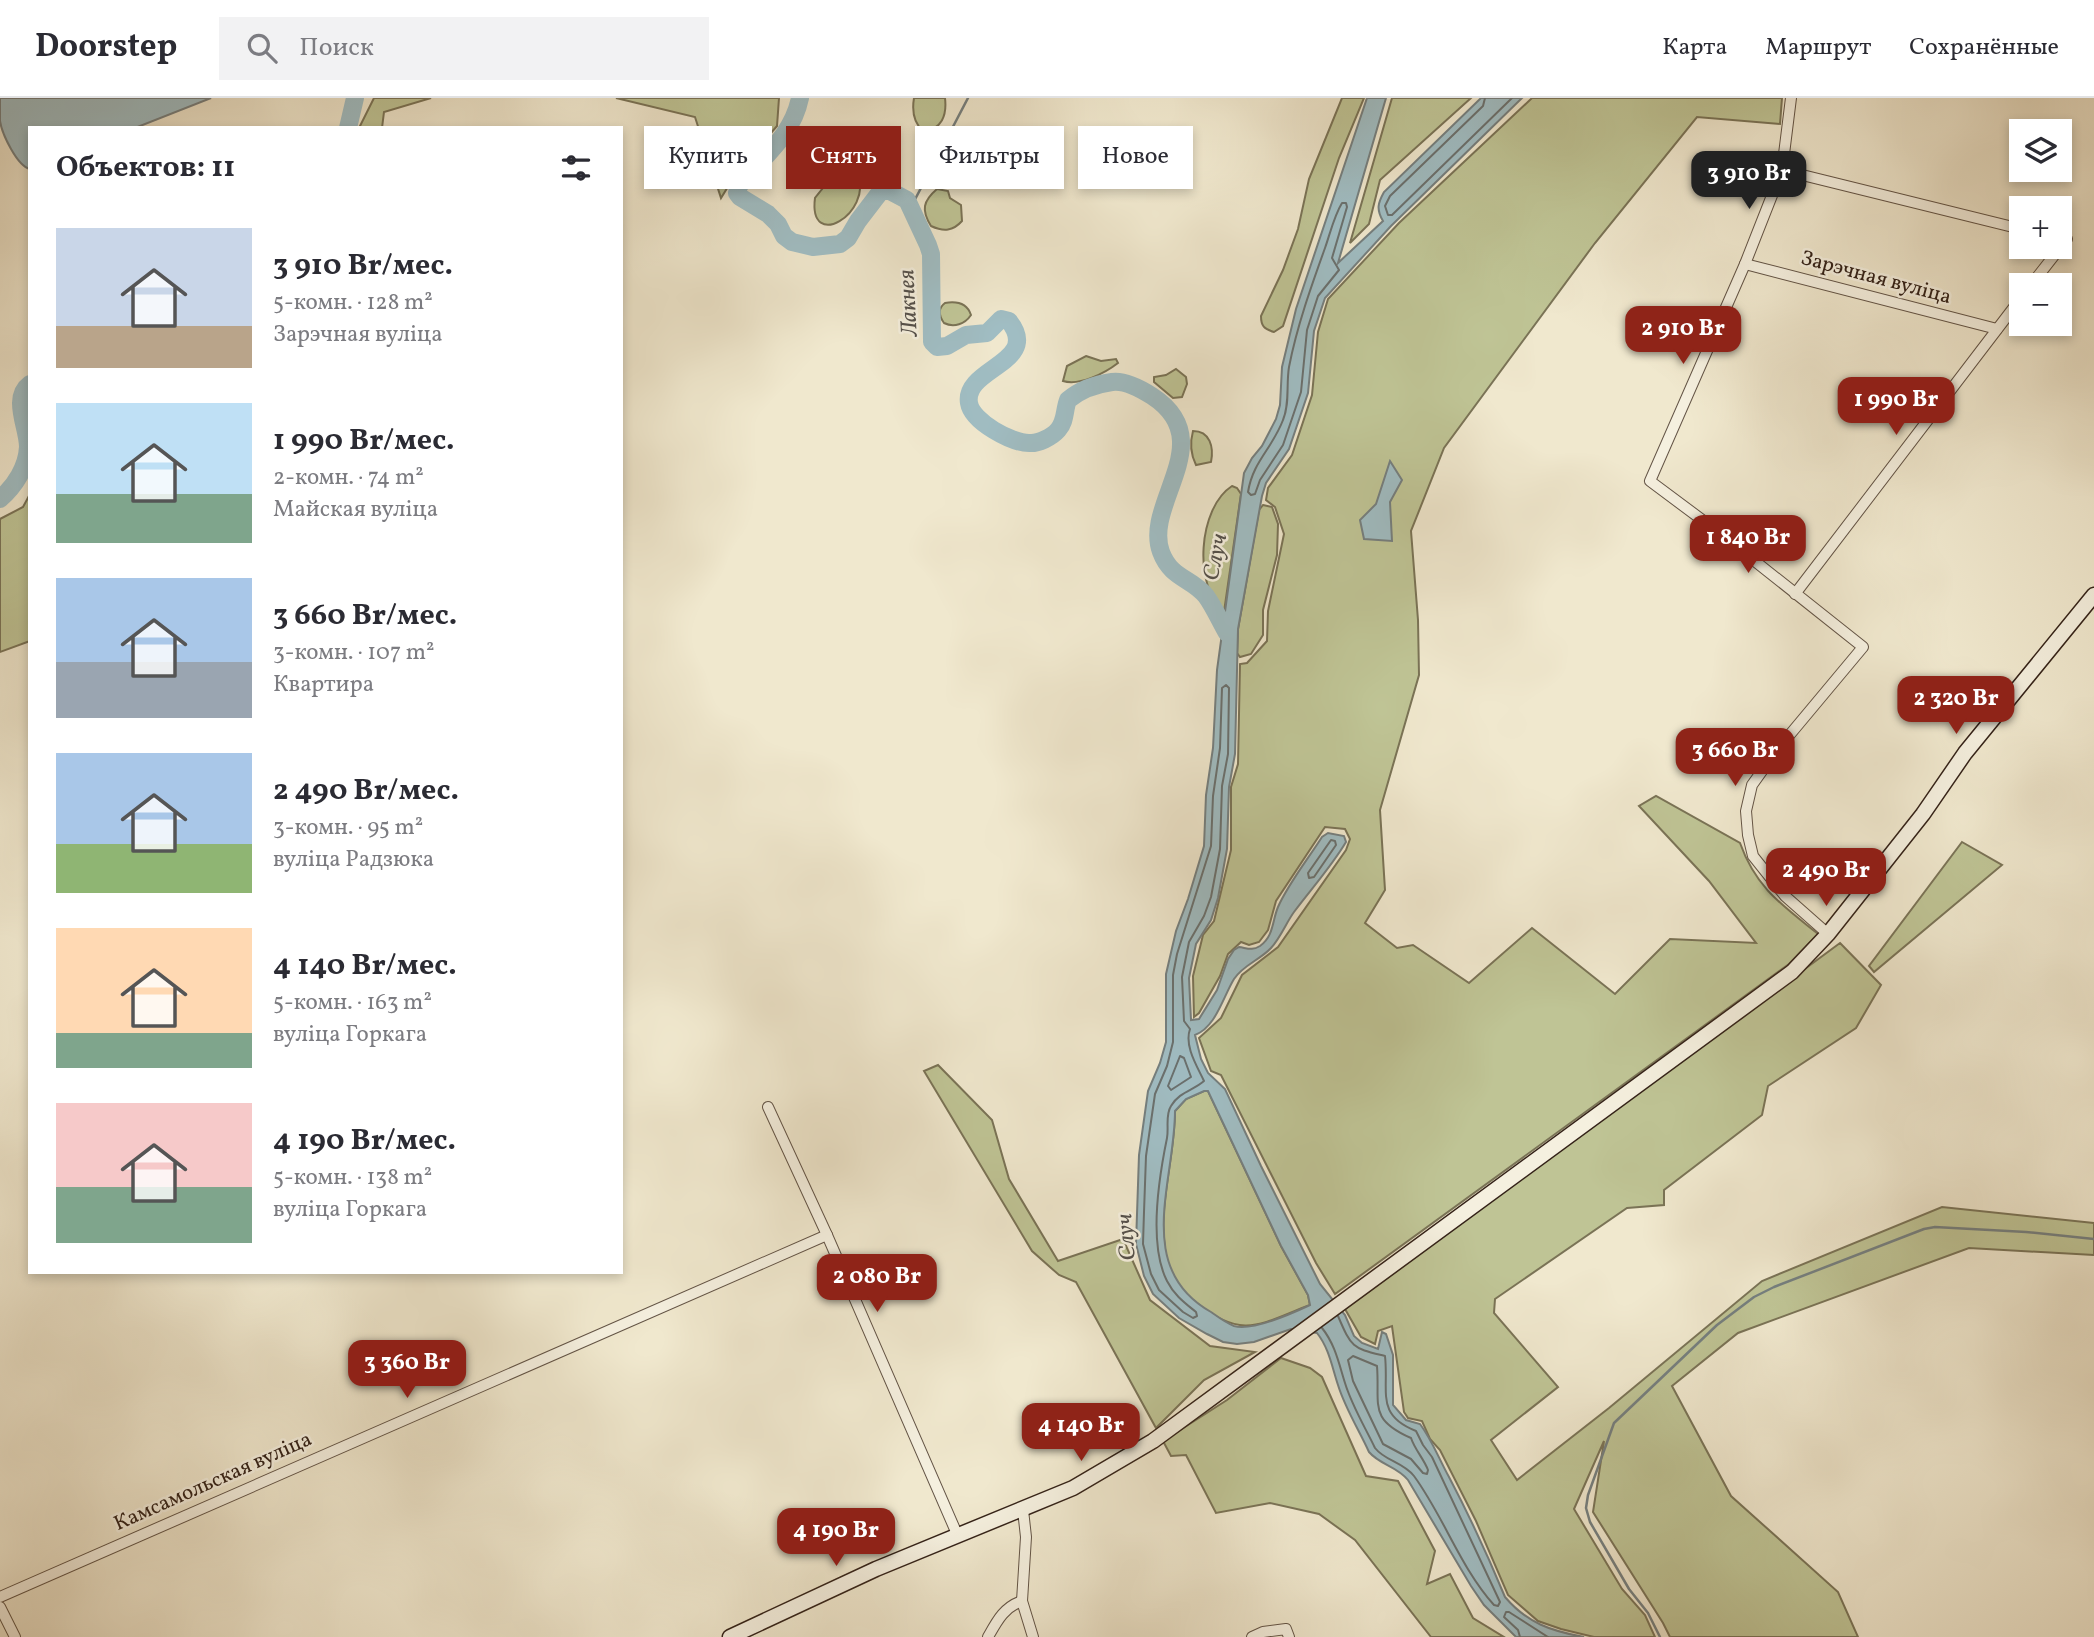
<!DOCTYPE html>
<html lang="ru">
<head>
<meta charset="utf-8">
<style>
  body { margin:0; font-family:Vollkorn,serif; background:#f2f2f3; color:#2b2b33; height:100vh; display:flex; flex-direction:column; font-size:26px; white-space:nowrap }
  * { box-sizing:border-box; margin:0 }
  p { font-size:23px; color:#7c7c81 }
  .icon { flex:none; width:38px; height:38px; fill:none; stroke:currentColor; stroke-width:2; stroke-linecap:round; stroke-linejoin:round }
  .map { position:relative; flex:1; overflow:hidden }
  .drawer { position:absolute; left:28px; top:28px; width:595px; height:1148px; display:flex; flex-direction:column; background:#fff; border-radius:0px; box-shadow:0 4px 10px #0003 }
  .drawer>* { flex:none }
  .top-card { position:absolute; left:644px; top:28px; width:665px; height:63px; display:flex; gap:14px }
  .tools { position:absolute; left:2009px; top:21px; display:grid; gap:14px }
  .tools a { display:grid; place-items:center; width:63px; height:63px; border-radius:0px; background:#fff; box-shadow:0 4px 10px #0003; font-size:35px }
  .price { position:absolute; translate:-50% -60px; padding:0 16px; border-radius:14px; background:#8f2418; color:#fff; font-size:23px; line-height:46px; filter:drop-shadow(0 2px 4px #0008) }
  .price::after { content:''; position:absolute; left:50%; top:42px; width:21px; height:16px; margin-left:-10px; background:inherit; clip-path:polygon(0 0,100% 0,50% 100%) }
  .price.active { background:#222; color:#fff }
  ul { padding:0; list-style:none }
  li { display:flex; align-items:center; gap:21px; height:175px; padding:0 28px }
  li span { display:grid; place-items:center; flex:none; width:196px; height:140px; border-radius:0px; color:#555 }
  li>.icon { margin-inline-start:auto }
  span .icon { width:84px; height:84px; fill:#fffc; stroke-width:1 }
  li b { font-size:30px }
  h2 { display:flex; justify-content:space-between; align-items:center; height:84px; padding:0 28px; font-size:30px }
  .pill { padding:0 24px; border-radius:0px; background:#fff; box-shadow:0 4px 10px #0003; font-size:24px; line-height:63px }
  .pill.active { background:#8f2418; color:#fff }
  header { display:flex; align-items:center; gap:42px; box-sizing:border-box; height:98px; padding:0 35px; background:#fff; border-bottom:2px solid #e1e1e2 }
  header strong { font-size:33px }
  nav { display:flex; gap:38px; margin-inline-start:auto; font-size:24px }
  .search { width:490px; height:63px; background:#f2f2f3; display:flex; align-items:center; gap:18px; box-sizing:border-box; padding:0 24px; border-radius:0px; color:#7c7c81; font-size:26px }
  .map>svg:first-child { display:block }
  .green { fill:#bfc495; stroke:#7a7356; stroke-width:2 }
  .water { fill:#a0bdc3; stroke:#757f7f; stroke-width:2; fill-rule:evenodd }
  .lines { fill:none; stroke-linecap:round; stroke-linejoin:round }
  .shore { stroke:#6a706e; stroke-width:2 }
  .stream { stroke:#757f7f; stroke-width:2.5 }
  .river { stroke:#a0bdc3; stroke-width:18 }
  .street-casing { stroke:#635446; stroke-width:12 }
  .secondary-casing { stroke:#342218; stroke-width:17 }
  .street { stroke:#f5f0df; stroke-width:10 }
  .secondary { stroke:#f5f0df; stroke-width:14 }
  .labels { text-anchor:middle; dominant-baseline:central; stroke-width:5; stroke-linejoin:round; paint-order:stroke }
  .street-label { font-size:21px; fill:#342218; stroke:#f5f0df }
  .water-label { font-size:23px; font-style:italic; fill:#54504b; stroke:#f5f0df }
</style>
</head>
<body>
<header>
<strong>Doorstep</strong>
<div class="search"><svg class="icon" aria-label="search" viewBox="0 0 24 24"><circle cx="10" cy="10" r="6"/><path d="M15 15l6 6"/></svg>Поиск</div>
<nav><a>Карта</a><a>Маршрут</a><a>Сохранённые</a></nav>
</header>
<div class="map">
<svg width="2094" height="1539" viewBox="0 0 2094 1539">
  <rect width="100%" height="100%" fill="#f0e8ce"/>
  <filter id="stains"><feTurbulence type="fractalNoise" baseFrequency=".00286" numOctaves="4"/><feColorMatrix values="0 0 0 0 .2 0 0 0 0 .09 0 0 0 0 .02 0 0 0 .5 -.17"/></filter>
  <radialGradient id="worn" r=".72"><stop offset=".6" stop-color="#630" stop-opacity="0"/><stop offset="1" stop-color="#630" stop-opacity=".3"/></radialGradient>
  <g class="green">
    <path d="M374 0H431L384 14 382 30H359Z"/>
    <path d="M616 0H779L777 28 737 74 721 100 695 19Z"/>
    <path d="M914 0H945C947 17 942 32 923 33 914 25 912 12 914 0Z"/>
    <path d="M1342 0H1364L1339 60 1283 228 1274 234C1264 231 1261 228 1261 218L1283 172 1298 131 1309 81Z"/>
    <path d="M1392 0H1471L1380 82 1369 126 1350 145Z"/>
    <path d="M1532 0H1782L1780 26 1697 19 1595 145 1444 350 1411 433 1418 522 1419 577 1380 712 1385 792 1365 825 1397 850 1413 847 1469 885 1532 830 1615 896 1670 841 1756 845 1709 783 1639 708 1656 698 1740 745C1756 790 1782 807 1818 836L1789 866 1335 1196 1316 1165 1221 977 1211 973 1199 940 1221 920 1242 877 1278 849 1346 752 1350 741 1345 731 1325 729 1276 803 1268 832 1259 844 1249 847 1241 844 1228 856 1220 878 1199 915 1194 919 1193 878 1203 837 1214 823 1231 752V689L1238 666 1240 566 1247 565 1267 543 1268 513 1284 436 1275 409 1266 402 1268 390 1292 357 1312 297 1318 234 1328 201 1399 125Z"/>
    <path d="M842 74 858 75C873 116 808 154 815 100L827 85Z"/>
    <path d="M937 91 948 93 950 100 961 107 962 123C953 133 944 134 931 128 921 112 923 103 937 91Z"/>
    <path d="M945 205C957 203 967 205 971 217 965 226 954 230 944 225 939 218 937 211 945 205Z"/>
    <path d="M1086 258 1101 263 1116 261 1118 265C1105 275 1080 288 1063 283L1067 268Z"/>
    <path d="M1176 271 1186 279 1187 286 1182 299 1173 300 1154 284V279L1166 277Z"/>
    <path d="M1193 333C1210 333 1214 349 1211 364L1196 367C1191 357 1190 344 1193 333Z"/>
    <path d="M1232 388 1237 390 1241 396 1224 514C1193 488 1198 410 1232 388Z"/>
    <path d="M30 396V543L0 554V421L23 409Z"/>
    <path d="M1263 407 1272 409 1278 426 1277 457 1263 512V537L1251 556 1240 559 1237 555 1238 531 1259 412Z"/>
    <path d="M1962 744 2002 767 1874 874 1869 868Z"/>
    <path d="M1840 845 1881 887 1856 930 1768 988 1762 1017 1664 1092V1107L1627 1110 1495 1201 1494 1215 1558 1289 1491 1342 1517 1382 1609 1310 1762 1183 1942 1109 2094 1125V1157L1969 1150 1738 1235 1672 1288 1731 1398 1838 1494 1858 1539H1670L1663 1525 1593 1414 1604 1343 1574 1411 1622 1491 1645 1517 1655 1539H1594L1561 1531 1538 1523 1508 1497 1476 1423 1440 1352 1430 1341 1422 1323 1408 1320 1404 1314 1392 1228 1378 1233 1375 1246 1361 1239 1345 1211Z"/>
    <path d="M938 967 992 1022 1009 1081 1058 1163 1123 1141 1150 1202 1210 1248 1255 1254 1204 1282 1156 1330 1076 1184 1059 1177 1032 1153 924 973Z"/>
    <path d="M1204 993H1208L1281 1148 1308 1197 1310 1207C1262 1225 1243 1243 1197 1205 1188 1198 1177 1190 1172 1178 1151 1124 1175 1068 1175 1013L1186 1001Z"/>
    <path d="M1281 1260 1310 1270 1322 1279 1366 1378 1398 1383 1435 1453 1427 1486 1450 1476 1473 1520 1504 1539H1431L1355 1442 1319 1416 1270 1405 1216 1415 1186 1357 1171 1358 1163 1343 1227 1302Z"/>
  </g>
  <g class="water">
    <path d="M0 0H211L135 30H30V71C17 68 2 36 0 23 0 16 0 8 0 0Z"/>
    <path d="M1367 0H1386L1338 165 1383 123C1376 111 1378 105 1384 94L1481 0H1522L1391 128 1325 200 1314 233 1308 295 1289 351 1266 385 1262 398 1238 531 1235 656 1229 689 1227 751 1218 800 1211 822 1196 846 1189 880 1191 922 1199 921 1217 892 1228 861 1234 852 1239 849C1247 850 1252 853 1260 848 1274 838 1272 823 1278 809 1288 786 1308 761 1322 739L1328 735 1344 738 1346 744C1331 769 1312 790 1294 814 1286 825 1281 839 1271 850 1260 862 1243 867 1234 881 1223 899 1216 929 1195 937L1201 961 1208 975 1225 991 1261 1068 1320 1186 1345 1217 1354 1238 1362 1245 1378 1251 1382 1234 1386 1236 1393 1257V1307L1406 1322 1420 1326C1432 1342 1439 1361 1449 1379 1469 1417 1488 1458 1505 1499 1527 1525 1551 1533 1584 1539H1516L1484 1507 1471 1488 1408 1382C1397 1368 1380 1367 1369 1354 1359 1332 1345 1310 1338 1287 1332 1269 1329 1250 1317 1235L1291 1231 1254 1244 1237 1246 1223 1244 1207 1236 1179 1220 1153 1196 1144 1178 1136 1146 1139 1057 1148 993 1160 965 1166 944V876L1176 833 1188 801 1204 748 1206 697 1213 650 1217 572 1244 375 1252 360 1262 348 1276 321 1280 307 1282 269 1296 211ZM1204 993H1208L1281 1148 1308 1197 1310 1207C1293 1215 1252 1233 1234 1228 1226 1225 1218 1219 1211 1214 1133 1170 1175 1083 1175 1013L1186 1001Z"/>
    <path d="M1390 363 1402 382 1390 404 1392 443 1364 441 1360 422 1376 406Z"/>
  </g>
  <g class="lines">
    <g class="shore">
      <path d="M1485 0 1483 8 1390 98 1385 108 1388 117H1392L1512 0"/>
      <path d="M1342 105H1346L1347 109 1332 160 1339 172 1318 198 1307 232 1301 294 1283 347 1260 382 1255 396 1251 397 1248 394C1253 363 1272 351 1283 322 1290 305 1286 287 1289 269 1297 228 1311 189 1325 150 1330 136 1334 118 1342 105Z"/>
      <path d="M1226 587 1229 590 1228 656 1222 688 1220 751 1211 799 1204 818 1189 844 1182 879 1184 923 1190 931C1184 948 1197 968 1204 983 1194 992 1179 994 1171 1008 1165 1017 1169 1030 1167 1040 1159 1079 1148 1146 1167 1183 1174 1197 1185 1205 1196 1214L1197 1218 1193 1220 1183 1214 1159 1192 1151 1176 1143 1146 1144 1114 1146 1058 1155 996 1167 968 1173 944V877L1177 856 1211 748 1213 698 1220 650 1222 590Z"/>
      <path d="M1331 742 1335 743 1336 747 1314 779 1309 780 1308 775Z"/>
      <path d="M1180 958 1184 960 1191 979 1171 992 1168 988Z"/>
      <path d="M1322 1230C1335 1246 1339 1266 1345 1285 1352 1308 1365 1329 1375 1350 1385 1363 1403 1364 1414 1378 1444 1419 1460 1469 1494 1507L1498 1508 1500 1504 1432 1359 1423 1347 1416 1333C1375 1317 1389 1294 1385 1258 1353 1250 1352 1251 1338 1218"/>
      <path d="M1353 1258 1377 1268C1380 1307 1368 1321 1411 1340 1415 1352 1424 1361 1428 1372L1427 1376 1423 1375 1411 1361 1383 1346 1353 1283 1348 1262Z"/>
      <path d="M1520 1539 1518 1532 1504 1519 1506 1514H1509L1548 1539"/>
    </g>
    <g class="stream">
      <path d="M910 111 968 0"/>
      <path d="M1660 1539 1648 1515 1629 1491 1590 1424 1586 1410 1588 1397 1614 1325 1717 1227 1754 1199 1774 1189 1924 1131 1935 1129 2026 1134 2094 1141"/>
    </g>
    <g class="river">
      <path d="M800 0C792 39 762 59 739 88L737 95 740 99 768 116 778 126 784 138 792 144 813 149 840 146 848 140 858 123 881 93H890L907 102 928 147 931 156 932 244 937 249 947 248 966 237 987 235 1001 221 1009 223C1042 265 963 270 969 305 972 324 1012 345 1029 345 1038 346 1052 339 1058 332 1066 323 1064 312 1068 302 1080 292 1097 286 1112 284 1125 282 1141 291 1152 298 1221 343 1143 405 1161 454 1171 481 1192 480 1206 498 1214 509 1220 523 1227 535"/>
      <path d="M348 30 355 0"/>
      <path d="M0 401C15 388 27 369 28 349 28 329 11 300 30 286"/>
    </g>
    <g class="street-casing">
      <g id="street">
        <path d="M1791 0 1782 72 1745 166 1650 383 1717 433 1863 549 1777 652 1752 687 1746 713 1748 737 1753 758 1785 798 1828 836"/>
        <path d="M1782 72 2021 131"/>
        <path d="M1745 166 1997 231"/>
        <path d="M2031 187 2067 141 2060 139"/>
        <path d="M1795 496 2021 200"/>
        <path d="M768 1009 827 1137 957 1436"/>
        <path d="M1023 1412 1026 1439 1022 1503 1033 1539"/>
        <path d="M0 1499 827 1137"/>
        <path d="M0 1509 15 1539"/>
        <path d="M988 1539C997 1523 1004 1509 1022 1503"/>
        <path d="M1252 1539 1263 1534 1286 1531 1289 1539"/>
      </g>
    </g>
    <g class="secondary-casing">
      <path id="secondary" d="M730 1539 876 1471 1073 1390 1153 1343 1792 874 1828 836 1923 716 1965 655 2094 497"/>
    </g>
    <use href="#street" class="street"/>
    <use href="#secondary" class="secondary"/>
  </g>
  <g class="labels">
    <g class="street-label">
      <text transform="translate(1876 180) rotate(15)">Зарэчная вуліца</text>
      <text transform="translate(213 1384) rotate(-24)">Камсамольская вуліца</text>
    </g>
    <g class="water-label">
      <text transform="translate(909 205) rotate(-93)">Лакнея</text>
      <text transform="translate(1216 459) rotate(-79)">Случ</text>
      <text transform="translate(1127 1139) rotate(-95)">Случ</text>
    </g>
  </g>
  <rect width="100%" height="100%" filter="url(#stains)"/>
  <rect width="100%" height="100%" fill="url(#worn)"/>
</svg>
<div class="tools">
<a><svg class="icon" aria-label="layers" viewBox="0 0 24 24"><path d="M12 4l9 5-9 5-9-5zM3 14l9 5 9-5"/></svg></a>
<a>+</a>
<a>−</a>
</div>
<b class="price active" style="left:1749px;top:113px">3 910 Br</b>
<b class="price" style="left:1683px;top:268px">2 910 Br</b>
<b class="price" style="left:1896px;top:339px">1 990 Br</b>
<b class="price" style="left:1748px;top:477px">1 840 Br</b>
<b class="price" style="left:1956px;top:638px">2 320 Br</b>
<b class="price" style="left:1735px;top:690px">3 660 Br</b>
<b class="price" style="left:1826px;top:810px">2 490 Br</b>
<b class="price" style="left:877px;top:1216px">2 080 Br</b>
<b class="price" style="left:407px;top:1302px">3 360 Br</b>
<b class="price" style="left:1081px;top:1365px">4 140 Br</b>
<b class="price" style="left:836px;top:1470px">4 190 Br</b>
<div class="top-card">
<a class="pill">Купить</a>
<a class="pill active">Снять</a>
<a class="pill">Фильтры</a>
<a class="pill">Новое</a>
</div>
<section class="drawer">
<h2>Объектов: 11<svg class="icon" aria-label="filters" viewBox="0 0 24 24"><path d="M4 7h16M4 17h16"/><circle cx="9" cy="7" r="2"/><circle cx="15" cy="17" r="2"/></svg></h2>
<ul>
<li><span style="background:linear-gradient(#c9d6e8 70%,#b9a48a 0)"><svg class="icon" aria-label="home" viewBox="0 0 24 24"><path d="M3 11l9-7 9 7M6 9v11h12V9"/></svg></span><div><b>3 910 Br/мес.</b><p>5-комн. · 128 m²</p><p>Зарэчная вуліца</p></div></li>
<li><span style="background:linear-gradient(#bfe0f5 65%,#7fa58c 0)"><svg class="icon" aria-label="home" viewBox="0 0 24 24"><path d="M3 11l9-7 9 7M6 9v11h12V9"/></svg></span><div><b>1 990 Br/мес.</b><p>2-комн. · 74 m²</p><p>Майская вуліца</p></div></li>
<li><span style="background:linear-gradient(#a9c7e8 60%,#9aa5b1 0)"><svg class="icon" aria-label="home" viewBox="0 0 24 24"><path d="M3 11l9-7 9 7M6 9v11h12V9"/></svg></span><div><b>3 660 Br/мес.</b><p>3-комн. · 107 m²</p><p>Квартира</p></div></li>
<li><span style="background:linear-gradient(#a9c7e8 65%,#8fb573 0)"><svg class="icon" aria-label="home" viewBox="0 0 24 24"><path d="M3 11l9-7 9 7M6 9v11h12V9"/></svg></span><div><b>2 490 Br/мес.</b><p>3-комн. · 95 m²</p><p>вуліца Радзюка</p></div></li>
<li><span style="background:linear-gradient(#ffd9b3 75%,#7fa58c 0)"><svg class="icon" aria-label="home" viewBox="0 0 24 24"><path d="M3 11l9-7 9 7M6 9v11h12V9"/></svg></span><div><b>4 140 Br/мес.</b><p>5-комн. · 163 m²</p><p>вуліца Горкага</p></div></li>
<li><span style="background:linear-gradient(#f6c9c9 60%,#7fa58c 0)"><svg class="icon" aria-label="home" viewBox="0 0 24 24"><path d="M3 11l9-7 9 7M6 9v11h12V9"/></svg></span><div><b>4 190 Br/мес.</b><p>5-комн. · 138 m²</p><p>вуліца Горкага</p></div></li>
</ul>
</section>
</div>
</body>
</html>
